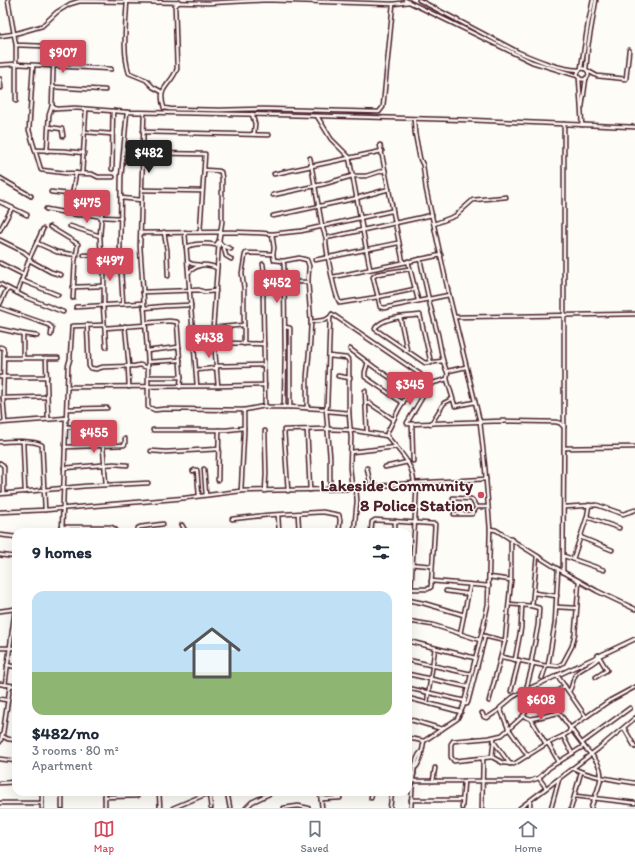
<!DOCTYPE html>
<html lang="en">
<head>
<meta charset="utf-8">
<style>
  body { margin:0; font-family:Itim,sans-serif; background:#f6f6f7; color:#1f2937; height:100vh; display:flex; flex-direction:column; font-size:15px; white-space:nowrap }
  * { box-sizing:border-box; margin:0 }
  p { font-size:13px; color:#747a83 }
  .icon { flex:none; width:22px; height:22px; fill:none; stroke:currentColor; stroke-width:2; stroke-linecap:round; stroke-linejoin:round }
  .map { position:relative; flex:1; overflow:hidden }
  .side { position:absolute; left:12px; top:528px; width:400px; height:268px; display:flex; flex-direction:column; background:#fff; border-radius:12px; box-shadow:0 4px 16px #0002 }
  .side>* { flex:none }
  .price { position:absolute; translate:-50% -34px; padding:0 9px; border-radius:4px; background:#d1495b; color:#fff; font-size:13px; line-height:26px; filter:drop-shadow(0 1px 2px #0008) }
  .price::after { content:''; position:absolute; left:50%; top:24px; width:12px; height:9px; margin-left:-6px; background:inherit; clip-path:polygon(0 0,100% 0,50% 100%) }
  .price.active { background:#222; color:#fff }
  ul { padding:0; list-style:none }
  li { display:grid; align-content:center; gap:8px; height:212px; padding:0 20px }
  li+li { border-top:1px solid #e0e1e3 }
  li span { display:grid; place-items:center; height:124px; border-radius:12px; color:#555 }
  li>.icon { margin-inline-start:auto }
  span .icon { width:72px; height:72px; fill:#fffc; stroke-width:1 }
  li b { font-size:17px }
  h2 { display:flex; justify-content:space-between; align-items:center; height:48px; padding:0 20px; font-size:17px }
  .tabs { display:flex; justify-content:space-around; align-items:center; height:56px; border-top:1px solid #e0e1e3; background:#fff; font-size:11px; color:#747a83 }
  .tabs a { display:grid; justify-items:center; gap:2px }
  .tabs .active { color:#d1495b }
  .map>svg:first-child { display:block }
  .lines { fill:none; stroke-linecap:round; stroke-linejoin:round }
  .minor-casing { stroke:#4a1f2b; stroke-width:5.5 }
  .minor { stroke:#fdfcf7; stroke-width:2.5 }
  .poi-dot { fill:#d1495b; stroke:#fdfcf7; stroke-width:1.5 }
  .labels { text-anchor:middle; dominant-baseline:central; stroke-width:3; stroke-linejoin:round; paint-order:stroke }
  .poi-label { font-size:17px; font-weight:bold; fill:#4a1f2b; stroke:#fdfcf7; text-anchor:end }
</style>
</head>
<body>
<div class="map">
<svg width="635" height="808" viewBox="0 0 635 808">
  <rect width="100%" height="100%" fill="#fdfcf7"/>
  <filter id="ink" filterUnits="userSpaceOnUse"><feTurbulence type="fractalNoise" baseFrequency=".025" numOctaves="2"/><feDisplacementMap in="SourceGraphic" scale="8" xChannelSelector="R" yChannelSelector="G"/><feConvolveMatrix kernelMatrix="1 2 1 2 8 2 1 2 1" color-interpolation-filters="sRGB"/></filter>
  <g filter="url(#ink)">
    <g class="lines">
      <g class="minor-casing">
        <g id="minor">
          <path d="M8 0 16 45 73 47"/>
          <path d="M127 0C126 24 122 51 129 73L146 80 153 87 162 92"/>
          <path d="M405 0 532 62 578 76"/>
          <path d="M419 0 518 52C537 60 558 69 579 70"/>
          <path d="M179 2 175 6 177 69C170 87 157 86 164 108L170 109 220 110 263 109 379 112 383 107 393 4 409 2"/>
          <path d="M0 36 14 34 42 26 57 12 70 4 80 1 208 3 266 0 393 4"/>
          <path d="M16 45V101"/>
          <path d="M0 65 16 64 111 69"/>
          <path d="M33 66 29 130 41 170 65 173 92 174 98 177H113"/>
          <path d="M581 68 588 24 593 0"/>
          <circle cx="583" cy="74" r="5.5"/>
          <path d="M586 69 588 46 596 0"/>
          <path d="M588 71 597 76 626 79 629 50"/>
          <path d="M579 78 582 125"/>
          <path d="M0 79 1 88"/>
          <path d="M53 87 105 90"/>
          <path d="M52 106 56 109 75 108 126 112 288 115 469 120 635 127"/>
          <path d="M582 107 586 78"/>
          <path d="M144 113 140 246 148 362V407L155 410 164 409 244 410 265 406 269 407H290L326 409"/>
          <path d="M252 114 255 124 254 134H252"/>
          <path d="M317 116 331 139 349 157 370 269"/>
          <path d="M414 119 415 133 420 159 423 165 426 189 449 295 480 422 485 467 490 529 488 604 483 628 463 707 457 719 424 741C422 749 422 760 416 767"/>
          <path d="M564 124V427"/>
          <path d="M49 127 62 129 63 136"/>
          <path d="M85 132 112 134"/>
          <path d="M143 132 269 135"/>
          <path d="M380 145 393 211"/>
          <path d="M35 150 65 151 84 153"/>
          <path d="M47 151 49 115 52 106 54 46"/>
          <path d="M142 153 205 154 200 232"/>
          <path d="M310 158 322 226 326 238"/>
          <path d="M112 169C113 150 112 131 113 111"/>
          <path d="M204 170 219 171 221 172 222 178V222L219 241 213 328 218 386 265 385"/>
          <path d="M82 173 86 110"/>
          <path d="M274 174 382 151"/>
          <path d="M0 178 31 196"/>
          <path d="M142 190 202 191"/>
          <path d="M51 192 103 198 100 236 101 256 104 264V305"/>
          <path d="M273 195 324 184 352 176H366L385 170"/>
          <path d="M121 198 141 200"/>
          <path d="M0 202 27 215"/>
          <path d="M46 209 78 215H92L102 217 121 218"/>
          <path d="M69 213 76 173"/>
          <path d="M432 215 326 238C325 246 335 298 340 303L378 297 380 307 384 308 449 295"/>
          <path d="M273 216 353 199 389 189"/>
          <path d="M434 224 455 216 473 200 506 197"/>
          <path d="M70 226 100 236"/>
          <path d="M50 227 78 244 75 261 73 298"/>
          <path d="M0 230 12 208"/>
          <path d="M164 232 167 250 168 276"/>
          <path d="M185 232 197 386"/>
          <path d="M141 233 232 232 261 233 272 234 301 231 391 211 393 212 403 262"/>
          <path d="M0 240 24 252 30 257"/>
          <path d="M37 243 57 252 77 255"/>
          <path d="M224 246 231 249"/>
          <path d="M186 247C196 243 205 243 216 245L219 241 224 248 226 256 231 259"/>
          <path d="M273 254 274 260 283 261 284 265 285 353 284 407"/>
          <path d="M84 255 101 256"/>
          <path d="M420 259 430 305 438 335 443 361 447 372"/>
          <path d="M29 260 51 272 61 275"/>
          <path d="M315 260 398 243"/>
          <path d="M283 261 299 258 307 260 309 266 308 282 311 322 310 343 307 376V408"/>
          <path d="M408 261 418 300"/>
          <path d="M188 262 192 264 200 265"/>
          <path d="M0 263 24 275"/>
          <path d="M263 264 265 281 263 297 265 406"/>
          <path d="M409 269 377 274 373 277 378 297 415 289"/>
          <path d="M189 272C199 264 205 263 217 268"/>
          <path d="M333 277 441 255"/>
          <path d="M23 281 58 295"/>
          <path d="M284 282H308"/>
          <path d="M0 284 25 297 63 312"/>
          <path d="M73 287 103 286"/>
          <path d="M143 292 199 290 204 292 216 291"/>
          <path d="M17 293 30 257 43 229"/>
          <path d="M0 304 6 291 9 289"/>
          <path d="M123 304 120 255 121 178 127 112"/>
          <path d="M103 305 106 347"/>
          <path d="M76 307 143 303"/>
          <path d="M0 308 49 325 52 328 51 335"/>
          <path d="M144 308 165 306 191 305"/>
          <path d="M400 317 407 350"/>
          <path d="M456 317 635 314"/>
          <path d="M311 322 325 320 330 317"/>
          <path d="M146 323 169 321 177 322 181 377 180 387"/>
          <path d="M87 325 89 366 90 368 96 369 103 367 135 366 140 365 148 368"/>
          <path d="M125 326 129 366"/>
          <path d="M285 327 290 328V407"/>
          <path d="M105 328 146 325"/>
          <path d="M213 328 244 325"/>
          <path d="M0 329 23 334 37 336"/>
          <path d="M23 334V357"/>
          <path d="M244 344V289L242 273 245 255 246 253 273 254 274 248 272 234"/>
          <path d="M215 345 229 343 264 344"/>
          <path d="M0 347 3 348 4 351 3 398 5 422"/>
          <path d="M350 349 374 367 410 391"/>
          <path d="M147 351 179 347"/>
          <path d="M329 356 347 358 349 361V413L351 438 350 467 352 488"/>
          <path d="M4 358H58"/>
          <path d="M46 358 48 418"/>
          <path d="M148 362 180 360"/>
          <path d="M368 362 365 372V377L403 403"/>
          <path d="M431 363 420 315C407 317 386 316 376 327L375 329 425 363 443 361"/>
          <path d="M128 366 129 387"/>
          <path d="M216 366 264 365"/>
          <path d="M466 367 448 371 447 379 455 406 475 402"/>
          <path d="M196 370 217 368"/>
          <path d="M338 376 350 378"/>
          <path d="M0 377H47"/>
          <path d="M149 377H181"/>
          <path d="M447 379 433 383 429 386 407 423 408 424 502 421 556 422 560 423 564 427 563 572"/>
          <path d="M68 387 218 386"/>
          <path d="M365 391 367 432"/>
          <path d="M3 398 47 397"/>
          <path d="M366 403H369L393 419"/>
          <path d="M67 409 107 408"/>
          <path d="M327 411 349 413"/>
          <path d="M0 423 67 418"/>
          <path d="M431 424 444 403 452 399"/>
          <path d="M412 425 413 461"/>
          <path d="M67 427 101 426"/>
          <path d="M328 429 351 430 387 436C399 451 413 463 414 483"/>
          <path d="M153 430H226L244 428"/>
          <path d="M307 430 310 490"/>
          <path d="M0 442C9 441 34 440 42 445L45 510"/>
          <path d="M23 442 25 492"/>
          <path d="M65 447 124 445 125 444V439"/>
          <path d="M103 447 106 485"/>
          <path d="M565 448 635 447"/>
          <path d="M151 451 166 452 219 449"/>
          <path d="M351 452 396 447"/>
          <path d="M0 463 3 465 4 467V493"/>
          <path d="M385 467 408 462"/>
          <path d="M64 468 114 464 127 465"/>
          <path d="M367 468 371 487"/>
          <path d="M204 469 206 495"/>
          <path d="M193 471 195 470H197L199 496"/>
          <path d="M218 480 219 430"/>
          <path d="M330 489V457L326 409 327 406 330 317 332 314 420 374 399 409 387 433V436"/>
          <path d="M241 491 244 433V410"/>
          <path d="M265 491 266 474 265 431"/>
          <path d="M288 491 284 430 327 429"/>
          <path d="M0 494 86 486 148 483"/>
          <path d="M453 498 471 499 473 501 476 507"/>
          <path d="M565 507 597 505 623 514 635 510"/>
          <path d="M0 512 45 510 185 498 241 491 346 489 414 483 486 479"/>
          <path d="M298 514 299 532"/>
          <path d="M454 514H472L477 507H488"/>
          <path d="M278 515 279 532"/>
          <path d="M587 517 619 528"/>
          <path d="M232 519 268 515 323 512 339 515 340 520 339 532"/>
          <path d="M182 525 186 532"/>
          <path d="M62 527H111L115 529 117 532"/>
          <path d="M490 529 496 530 504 535 558 569 597 591 635 609"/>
          <path d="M62 532 68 366 70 359 72 326 104 325"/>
          <path d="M137 532 138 528 140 527 163 524"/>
          <path d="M354 532 357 501 356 488"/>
          <path d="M371 532 372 522 375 520 435 524 431 587 428 589H408"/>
          <path d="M395 532V521"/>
          <path d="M0 535 16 537"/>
          <path d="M580 537 612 550"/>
          <path d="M0 555 16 557"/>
          <path d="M564 556 604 570"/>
          <path d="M573 559 587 517 589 505"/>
          <path d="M408 564 432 566"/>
          <path d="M489 577 511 580"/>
          <path d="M431 581 489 586"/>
          <path d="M411 589 417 483"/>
          <path d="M446 591 468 594"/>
          <path d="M534 593 557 596"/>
          <path d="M408 600 423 603 464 615"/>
          <path d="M509 604 532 606"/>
          <path d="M556 607 576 608"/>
          <path d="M0 611 15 609"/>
          <path d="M408 621 433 625 480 640"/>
          <path d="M460 634 470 585"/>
          <path d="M484 636 505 641"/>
          <path d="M408 641 475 658"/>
          <path d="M0 648H16"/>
          <path d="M502 657 546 666 548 665 555 623 558 569"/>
          <path d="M408 660 471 674"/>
          <path d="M515 660 521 628 522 605"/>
          <path d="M531 663 538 625 539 608 532 606 537 556"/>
          <path d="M7 665 16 667"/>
          <path d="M548 665 558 666 563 663 572 646 575 633 579 581"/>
          <path d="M408 674 468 687"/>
          <path d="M557 675 586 717"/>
          <path d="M596 677 607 670 598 655"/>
          <path d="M542 678 546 666"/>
          <path d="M0 684 16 686"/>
          <path d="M5 685 15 609"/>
          <path d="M527 686 533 663"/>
          <path d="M565 686 527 710 523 716 502 735 489 738 453 741 451 744V757L454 761 492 757 503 763 514 764 546 744 563 736 569 732 570 729"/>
          <path d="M408 688 465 701"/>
          <path d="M511 691 519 660"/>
          <path d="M569 691C573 687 572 679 576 674 581 667 594 665 599 657"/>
          <path d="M408 698 461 712"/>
          <path d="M548 698 586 749C610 772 600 781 591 808"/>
          <path d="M0 699 7 700"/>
          <path d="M489 701 505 641 511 580V539"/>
          <path d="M427 703 435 648"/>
          <path d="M464 704H467L468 702 485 636"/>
          <path d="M482 713 484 717 487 718 499 710"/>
          <path d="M523 716 531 719 546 744"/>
          <path d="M408 719 442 729"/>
          <path d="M531 719 558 713"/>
          <path d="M570 728 609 701 635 687"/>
          <path d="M624 728 635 747"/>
          <path d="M2 736 8 739 16 740"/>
          <path d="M563 736 572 753"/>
          <path d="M408 738 424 741"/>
          <path d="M0 742 3 733 10 686"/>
          <path d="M494 742 510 764"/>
          <path d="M548 743 559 762"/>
          <path d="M582 743 630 708"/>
          <path d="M528 756 508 728 500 708 513 697 522 692 635 639"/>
          <path d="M492 757 494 738"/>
          <path d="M0 759 16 761"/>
          <path d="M573 768C590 777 616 780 635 783"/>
          <path d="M408 772 414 774"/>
          <path d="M539 778 546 788"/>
          <path d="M413 781H530L539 778 549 768 584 746"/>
          <path d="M433 781 435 768"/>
          <path d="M0 783 16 782"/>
          <path d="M105 792V808"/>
          <path d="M159 792 160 808"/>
          <path d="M227 792 230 808"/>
          <path d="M320 792 322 808"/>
          <path d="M209 793 211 808"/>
          <path d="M575 796 635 803"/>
          <path d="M105 797 137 796"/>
          <path d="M371 798 372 792"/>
          <path d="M321 799 340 798"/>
          <path d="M323 799 326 792"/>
          <path d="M411 800H462"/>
          <path d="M0 803H42"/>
          <path d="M42 808V792"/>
          <path d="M62 808V794L63 792"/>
          <path d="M173 808 211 792"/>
          <path d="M246 808 252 802 273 792"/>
          <path d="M284 808 298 806 308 808"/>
          <path d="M390 808 392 792"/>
          <path d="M411 808C412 795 412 760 421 752"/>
          <path d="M462 808 464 781"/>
          <path d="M482 808 483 759"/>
          <path d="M520 808 598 749 635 718"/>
          <path d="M530 808V801"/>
          <path d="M551 808 559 779"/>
          <path d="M571 808 581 772"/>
        </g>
      </g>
      <use href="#minor" class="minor"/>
    </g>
  </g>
  <circle class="poi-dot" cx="481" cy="495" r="4"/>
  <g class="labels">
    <g class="poi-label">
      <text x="473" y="485">Lakeside Community<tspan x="473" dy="20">8 Police Station</tspan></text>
    </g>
  </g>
</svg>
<b class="price" style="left:63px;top:74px">$907</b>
<b class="price active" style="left:149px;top:174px">$482</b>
<b class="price" style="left:87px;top:224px">$475</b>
<b class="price" style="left:110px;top:282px">$497</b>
<b class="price" style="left:277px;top:304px">$452</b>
<b class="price" style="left:209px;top:359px">$438</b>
<b class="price" style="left:410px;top:406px">$345</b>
<b class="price" style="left:94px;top:454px">$455</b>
<b class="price" style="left:541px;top:721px">$608</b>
<section class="side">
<h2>9 homes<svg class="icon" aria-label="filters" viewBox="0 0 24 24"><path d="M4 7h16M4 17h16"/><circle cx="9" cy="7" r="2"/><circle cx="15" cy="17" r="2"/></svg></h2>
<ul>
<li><span style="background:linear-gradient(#bfe0f5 65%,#8fb573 0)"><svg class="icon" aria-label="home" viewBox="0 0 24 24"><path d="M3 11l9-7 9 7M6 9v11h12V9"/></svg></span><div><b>$482/mo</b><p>3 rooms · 80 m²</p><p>Apartment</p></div></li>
</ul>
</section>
</div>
<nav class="tabs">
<a class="active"><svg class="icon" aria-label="map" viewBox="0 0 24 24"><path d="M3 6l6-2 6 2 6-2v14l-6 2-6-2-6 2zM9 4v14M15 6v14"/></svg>Map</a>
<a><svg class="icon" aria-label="saved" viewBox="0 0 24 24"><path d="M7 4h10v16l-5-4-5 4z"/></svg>Saved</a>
<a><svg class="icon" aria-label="home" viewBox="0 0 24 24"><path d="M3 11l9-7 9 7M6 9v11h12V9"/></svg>Home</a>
</nav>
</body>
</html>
